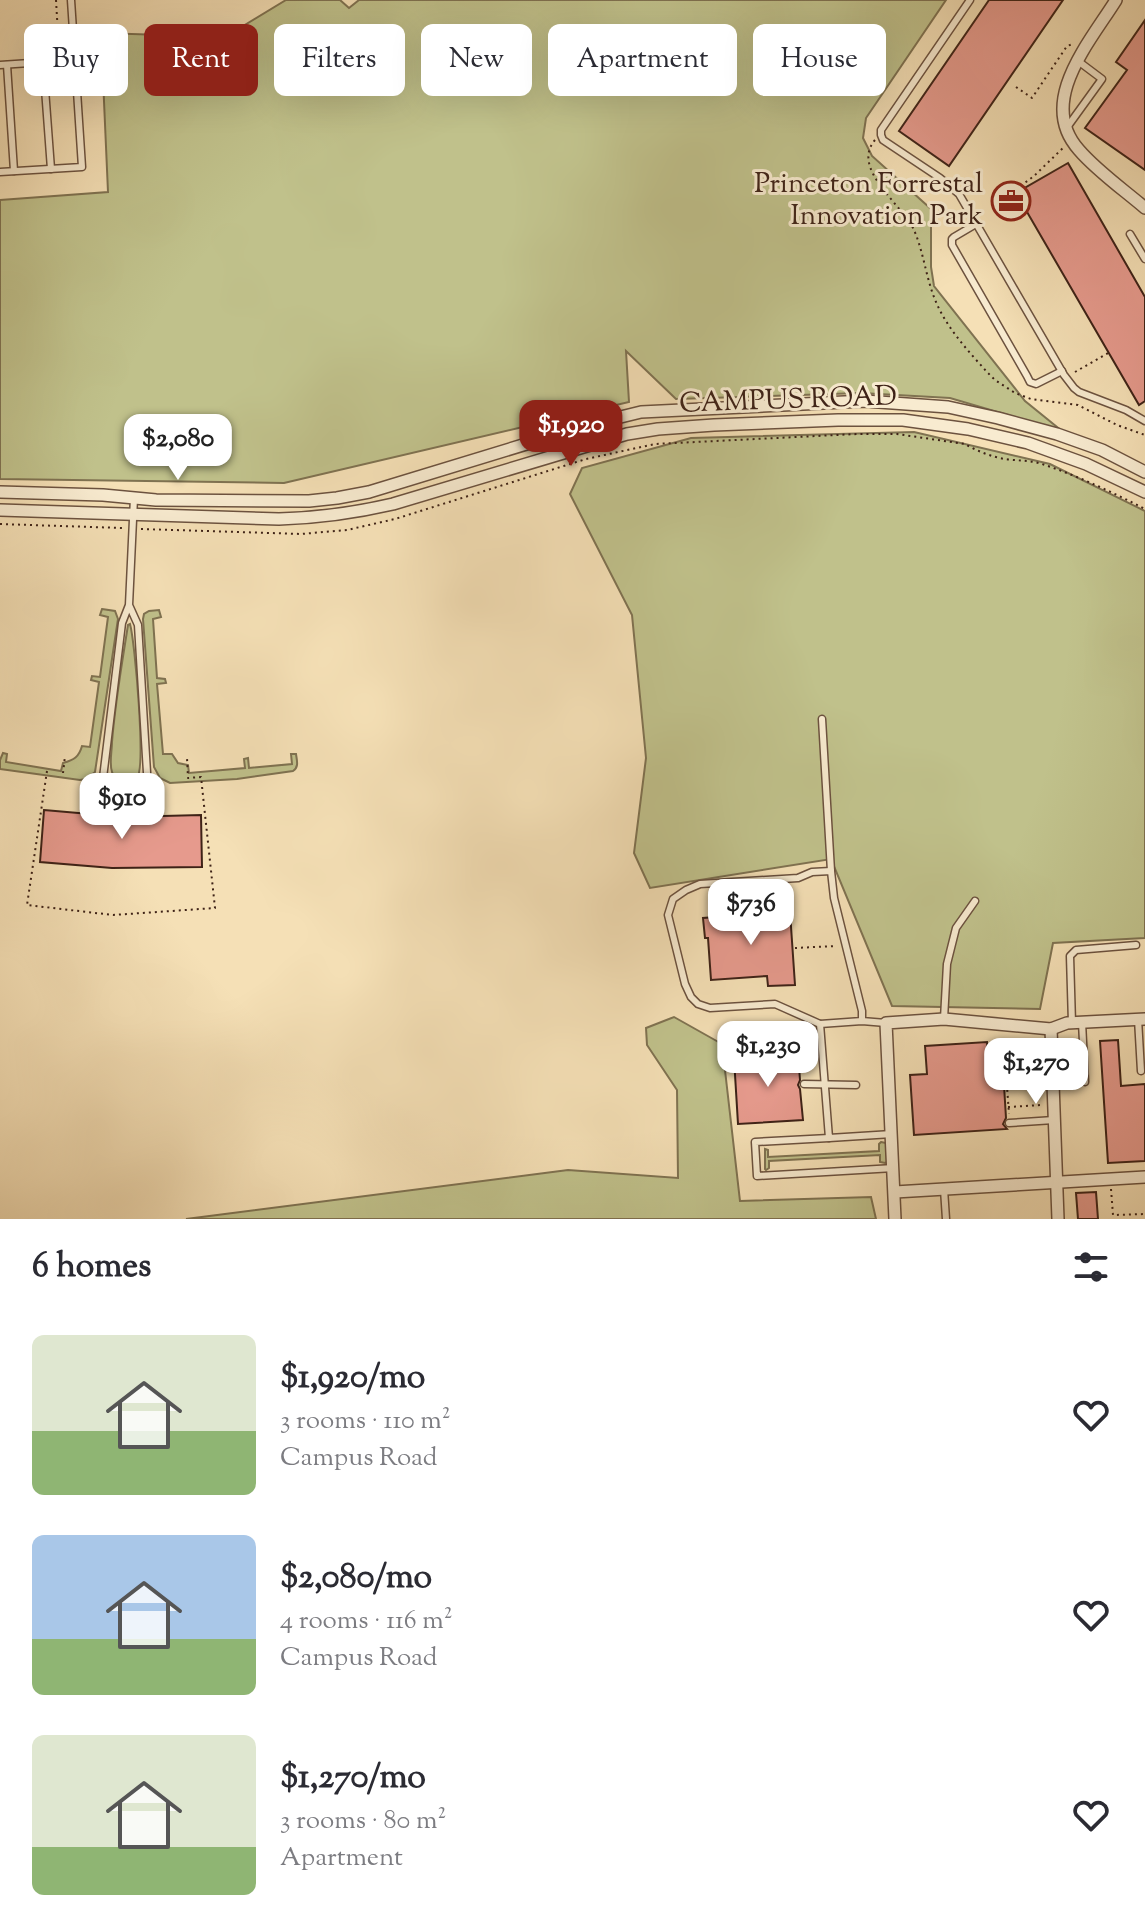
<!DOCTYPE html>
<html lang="en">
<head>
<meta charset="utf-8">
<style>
  body { margin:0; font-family:"Sorts Mill Goudy",serif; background:#f2f2f3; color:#2b2b33; height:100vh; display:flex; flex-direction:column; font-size:30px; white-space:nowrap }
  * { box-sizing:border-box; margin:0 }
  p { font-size:26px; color:#7c7c81 }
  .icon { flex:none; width:44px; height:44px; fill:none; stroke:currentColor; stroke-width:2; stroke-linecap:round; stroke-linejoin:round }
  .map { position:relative; height:1219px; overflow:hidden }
  .side { display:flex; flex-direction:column; background:#fff; flex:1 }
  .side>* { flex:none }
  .top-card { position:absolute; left:24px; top:24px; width:1098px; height:72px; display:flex; gap:16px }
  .price { position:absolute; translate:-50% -68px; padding:0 18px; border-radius:16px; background:#fff; color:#222; font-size:26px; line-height:52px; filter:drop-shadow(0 2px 4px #0008) }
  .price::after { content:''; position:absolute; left:50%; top:48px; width:24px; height:18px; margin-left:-12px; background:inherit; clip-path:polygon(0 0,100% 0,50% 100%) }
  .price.active { background:#8f2418; color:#fff }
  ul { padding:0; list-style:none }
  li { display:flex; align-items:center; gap:24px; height:200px; padding:0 32px }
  li span { display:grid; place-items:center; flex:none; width:224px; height:160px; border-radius:12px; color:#555 }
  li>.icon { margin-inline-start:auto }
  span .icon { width:96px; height:96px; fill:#fffc; stroke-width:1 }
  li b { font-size:34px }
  h2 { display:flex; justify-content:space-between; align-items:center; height:96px; padding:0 32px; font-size:34px }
  .chip { padding:0 28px; border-radius:12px; background:#fff; box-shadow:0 8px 32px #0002; font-size:28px; line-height:72px }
  .chip.active { background:#8f2418; color:#fff }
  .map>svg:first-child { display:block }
  .green { fill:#c0c18b; stroke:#7f7251; stroke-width:2 }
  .building { fill:#e69a8d; stroke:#3e2217; stroke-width:2 }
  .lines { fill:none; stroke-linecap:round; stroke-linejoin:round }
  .lane-casing { stroke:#6c523f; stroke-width:9 }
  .street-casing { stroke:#6c523f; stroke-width:14 }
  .path { stroke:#3e2217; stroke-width:2; stroke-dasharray:2 4; stroke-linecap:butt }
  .lane { stroke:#f8ebd0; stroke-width:6 }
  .street { stroke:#f8ebd0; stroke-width:11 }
  .labels { text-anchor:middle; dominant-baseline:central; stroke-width:6; stroke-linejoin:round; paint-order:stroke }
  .poi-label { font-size:28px; fill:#3e2217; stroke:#f8ebd0; text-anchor:end }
  .street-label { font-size:28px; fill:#3e2217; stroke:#f8ebd0 }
</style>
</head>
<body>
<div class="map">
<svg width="1145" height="1219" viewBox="0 0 1145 1219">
  <rect width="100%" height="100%" fill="#f5e0b6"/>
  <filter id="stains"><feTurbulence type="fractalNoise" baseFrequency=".0025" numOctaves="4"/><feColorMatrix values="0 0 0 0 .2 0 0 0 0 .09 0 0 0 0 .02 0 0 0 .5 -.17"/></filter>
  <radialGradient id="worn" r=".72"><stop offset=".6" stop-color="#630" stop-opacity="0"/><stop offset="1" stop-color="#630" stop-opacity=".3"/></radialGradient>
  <g class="green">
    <path d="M286 0H340L349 8 359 0H946L866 118 863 138 872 156 931 209V267L934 286 1025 401 1062 431 950 398 861 393 676 399 626 351 629 402 284 483 0 479V200L108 192 101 33 225 37Z"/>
    <path d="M914 432 1050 464 1145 511V938L1053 943 1040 1009 892 1006 831 859 650 888 634 853 646 758 632 615 570 494 582 468 691 438Z"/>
    <path d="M102 609 115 611 118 619 95 772 86 779 80 780 0 769V760L3 753 7 754 6 762 61 771 63 763C74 760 79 757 82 746L90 747 99 682 91 680 92 676 100 677 108 617 100 615Z"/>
    <path d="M159 610 161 617 153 619 157 678 165 679 166 683 157 684 163 754H172L178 763 188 765 189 773 245 768 244 759 248 758 249 768 292 764 291 754H296C297 761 299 767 293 771L237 779 170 783 160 778 154 767 143 619 144 614 149 611Z"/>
    <path d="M130 624C135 642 146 767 137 778 134 781 130 783 126 783 119 783 114 779 112 772 109 763 112 751 112 742 115 703 122 663 128 625Z"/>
    <path d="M674 1017 722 1044 740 1201 871 1197 876 1219H186L568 1170 678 1178 677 1090 647 1045 646 1028Z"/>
    <path d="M881 1142 886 1143 887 1162 885 1163 880 1162V1155L769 1161V1168L766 1170 765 1169V1149L768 1150V1157L879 1151V1144Z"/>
  </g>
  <g class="building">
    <path d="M989 0H1063L949 166 899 131Z"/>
    <path d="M1145 20V170L1085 128 1127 70 1116 62Z"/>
    <path d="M1068 163 1145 297V401L1139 405 1016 193Z"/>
    <path d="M44 810 124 817 201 815 202 867 112 868 40 862Z"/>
    <path d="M790 912 795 985 768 986 767 976 711 980 708 938H705L703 918Z"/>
    <path d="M1118 1040 1121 1086 1145 1084V1161L1108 1163 1100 1041Z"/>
    <path d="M987 1042 989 1070 1003 1069 1006 1118 1003 1124 1007 1129 914 1135 910 1075 927 1074 925 1046Z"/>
    <path d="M798 1053 800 1080 798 1085 800 1089 803 1120 738 1124 734 1058Z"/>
    <path d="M1096 1192 1098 1219H1078L1076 1193Z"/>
  </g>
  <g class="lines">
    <g class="lane-casing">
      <g id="lane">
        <path d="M970 0 881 130V135L883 140 940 178 959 194 1064 375 1074 388 1079 392 1126 410 1145 421"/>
        <path d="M43 62 51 169"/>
        <path d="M0 65 75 60"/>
        <path d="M7 65 14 171"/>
        <path d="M1068 126 1102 79 1078 61"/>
        <path d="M0 172 82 167 71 0"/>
        <path d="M976 224 954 237 952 239V245L1027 376 1030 382 1036 384 1062 371"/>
        <path d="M1130 234 1145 259"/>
        <path d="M129 605 138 625 148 789C135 792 113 794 102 786L122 623 129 605 134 498"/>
        <path d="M822 719 831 871"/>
        <path d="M944 1019 947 964 956 928 975 901"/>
        <path d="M1138 1019 1141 1071"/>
        <path d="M862 1021V1011L834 898 831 871 812 872 798 878 700 884 686 890 673 899 668 915 685 984 691 997 698 1004 710 1008 775 1004 820 1024 862 1021 886 1023"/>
        <path d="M1082 1022 1085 1082"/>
        <path d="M1072 1023 1070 956 1076 950 1136 945"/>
        <path d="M820 1024 829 1138 892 1134"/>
        <path d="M804 1084 856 1085"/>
        <path d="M1009 1123 1054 1120"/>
        <path d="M829 1138 755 1142 757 1176 894 1168"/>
        <path d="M944 1189 946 1219"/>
      </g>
    </g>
    <g class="street-casing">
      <g id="street">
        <path d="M1116 0C1090 42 1036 102 1079 150 1097 171 1124 190 1145 208"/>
        <path d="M0 492 103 495 156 500 309 501 337 498 369 492 592 424 641 412 865 401 948 407 998 418 1057 434 1102 450 1145 472"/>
        <path d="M0 510 279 519C318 518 354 513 393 504L627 434 658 429 714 425 838 420H903L968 429 1028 443 1086 464 1145 492"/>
        <path d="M1051 1029 1058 1219"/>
        <path d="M895 1192 1145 1177"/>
        <path d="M895 1219 886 1023 944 1019 1051 1029 1067 1023 1145 1019"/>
      </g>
    </g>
    <g class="path">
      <path d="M56 0 59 52"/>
      <path d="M1016 87 1032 98 1067 46 1073 44"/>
      <path d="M875 140C850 169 903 205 914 230 924 253 926 279 936 302 947 328 968 351 987 372L995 380 1015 393 1031 399 1078 405 1117 425 1145 435"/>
      <path d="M1006 211 1014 191 1034 176 1064 147"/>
      <path d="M1075 372 1108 353"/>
      <path d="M0 524 122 528"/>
      <path d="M141 529 301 534 347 530 395 519 586 459 655 444 857 434H897L965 444C977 451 992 457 1005 459 1018 461 1030 460 1042 464 1078 476 1112 492 1145 509"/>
      <path d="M47 771 27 905 113 915 215 908 201 777 188 778 187 758"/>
      <path d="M63 773 65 756"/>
      <path d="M747 890 748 913"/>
      <path d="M795 948 836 946"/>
      <path d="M989 1046 1004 1045 1009 1114"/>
      <path d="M1008 1107 1042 1105"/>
      <path d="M1111 1189 1113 1215 1145 1214"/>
    </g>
    <use href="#lane" class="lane"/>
    <use href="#street" class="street"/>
  </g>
  <defs>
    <g id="office-ring" transform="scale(2)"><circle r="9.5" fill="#f8ebd0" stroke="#8f2418" stroke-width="1.5"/><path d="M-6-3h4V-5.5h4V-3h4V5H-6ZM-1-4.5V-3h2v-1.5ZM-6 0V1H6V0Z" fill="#8f2418"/></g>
  </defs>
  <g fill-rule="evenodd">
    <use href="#office-ring" x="1011" y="201"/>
  </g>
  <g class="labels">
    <g class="poi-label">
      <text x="983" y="185">Princeton Forrestal<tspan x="983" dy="32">Innovation Park</tspan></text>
    </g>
    <g class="street-label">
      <text transform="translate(788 401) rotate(-2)">CAMPUS ROAD</text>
    </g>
  </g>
  <rect width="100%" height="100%" filter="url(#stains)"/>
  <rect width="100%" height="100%" fill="url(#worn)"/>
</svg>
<b class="price active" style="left:571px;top:468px">$1,920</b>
<b class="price" style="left:178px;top:482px">$2,080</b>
<b class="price" style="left:122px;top:841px">$910</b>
<b class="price" style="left:751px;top:947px">$736</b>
<b class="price" style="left:768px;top:1089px">$1,230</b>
<b class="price" style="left:1036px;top:1106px">$1,270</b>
<div class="top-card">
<a class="chip">Buy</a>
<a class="chip active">Rent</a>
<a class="chip">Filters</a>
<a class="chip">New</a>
<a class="chip">Apartment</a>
<a class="chip">House</a>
</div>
</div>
<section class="side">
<h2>6 homes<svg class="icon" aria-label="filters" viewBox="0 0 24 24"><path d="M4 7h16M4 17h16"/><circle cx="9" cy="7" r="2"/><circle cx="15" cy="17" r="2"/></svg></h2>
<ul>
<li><span style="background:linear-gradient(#dfe7d0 60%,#8fb573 0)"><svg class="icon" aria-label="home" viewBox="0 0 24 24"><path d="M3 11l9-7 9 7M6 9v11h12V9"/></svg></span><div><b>$1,920/mo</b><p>3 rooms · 110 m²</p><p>Campus Road</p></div><svg class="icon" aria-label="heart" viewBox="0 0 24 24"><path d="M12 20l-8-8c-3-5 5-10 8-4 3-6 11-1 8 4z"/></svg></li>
<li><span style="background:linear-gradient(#a9c7e8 65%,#8fb573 0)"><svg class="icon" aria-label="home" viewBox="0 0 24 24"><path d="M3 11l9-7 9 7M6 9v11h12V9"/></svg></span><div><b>$2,080/mo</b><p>4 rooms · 116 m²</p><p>Campus Road</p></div><svg class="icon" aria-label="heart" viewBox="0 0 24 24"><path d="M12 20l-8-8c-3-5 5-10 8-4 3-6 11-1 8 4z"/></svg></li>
<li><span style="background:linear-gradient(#dfe7d0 70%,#8fb573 0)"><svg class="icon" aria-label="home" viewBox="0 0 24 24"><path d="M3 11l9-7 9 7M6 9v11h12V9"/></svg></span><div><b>$1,270/mo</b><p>3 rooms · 80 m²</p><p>Apartment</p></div><svg class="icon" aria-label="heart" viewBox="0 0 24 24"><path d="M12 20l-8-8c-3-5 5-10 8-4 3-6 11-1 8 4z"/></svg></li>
</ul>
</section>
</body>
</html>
